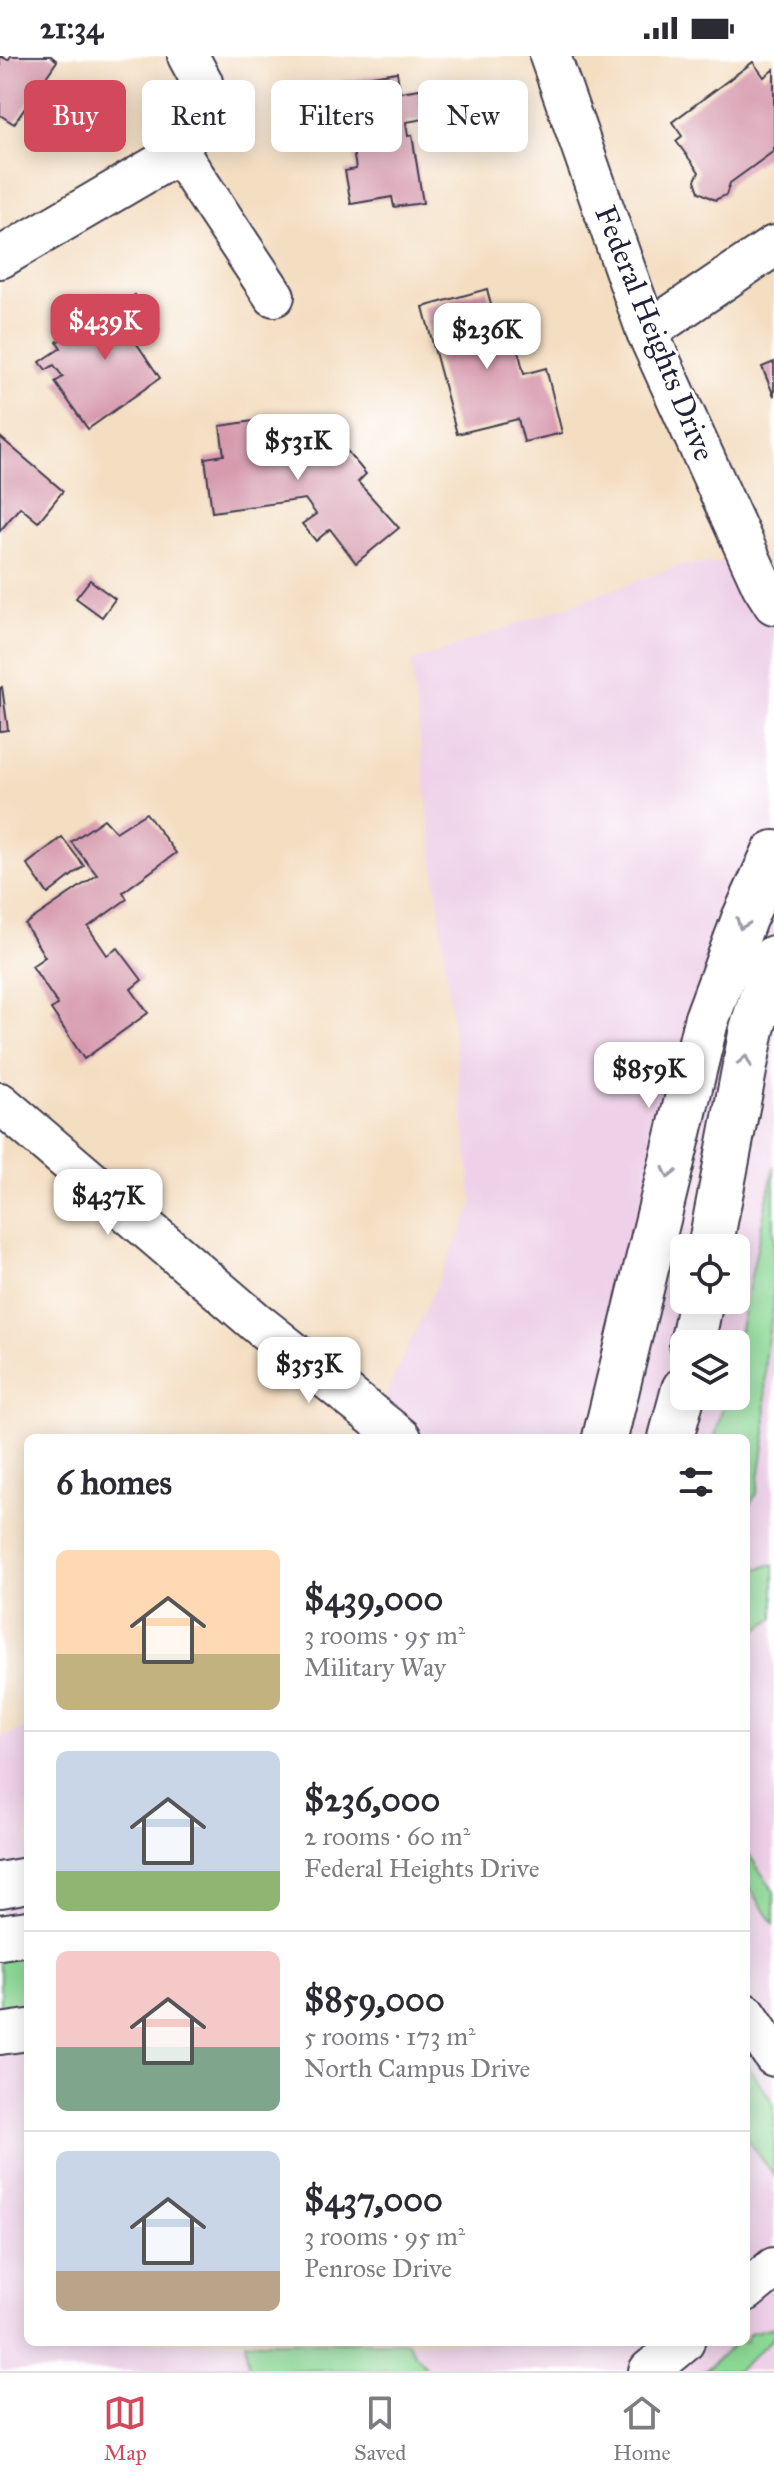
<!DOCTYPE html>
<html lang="en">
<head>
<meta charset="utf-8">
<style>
  body { margin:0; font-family:"IM FELL Great Primer",serif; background:#f2f2f3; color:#2b2b33; height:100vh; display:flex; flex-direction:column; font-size:30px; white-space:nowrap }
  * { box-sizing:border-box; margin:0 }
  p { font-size:26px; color:#7c7c81 }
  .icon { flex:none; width:44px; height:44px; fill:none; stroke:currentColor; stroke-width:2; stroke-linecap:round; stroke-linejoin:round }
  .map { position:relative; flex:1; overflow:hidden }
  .drawer { position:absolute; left:24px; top:1378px; width:726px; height:912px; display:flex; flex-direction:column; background:#fff; border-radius:12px; box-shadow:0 4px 20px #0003 }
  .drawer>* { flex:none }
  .banner { position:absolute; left:24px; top:24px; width:726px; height:72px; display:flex; gap:16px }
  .controls { position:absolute; left:670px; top:1178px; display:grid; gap:16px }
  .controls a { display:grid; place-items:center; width:80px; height:80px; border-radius:12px; background:#fff; box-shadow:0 4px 20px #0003; font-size:40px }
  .price { position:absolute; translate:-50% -68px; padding:0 18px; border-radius:16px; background:#fff; color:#222; font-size:26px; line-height:52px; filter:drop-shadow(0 2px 4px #0008) }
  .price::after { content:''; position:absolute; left:50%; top:48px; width:24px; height:18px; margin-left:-12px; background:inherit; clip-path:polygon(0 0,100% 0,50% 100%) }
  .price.on { background:#d1495b; color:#fff }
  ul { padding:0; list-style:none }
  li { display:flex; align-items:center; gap:24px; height:200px; padding:0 32px }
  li+li { border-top:2px solid #e1e1e2 }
  li span { display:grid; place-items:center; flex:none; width:224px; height:160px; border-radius:12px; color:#555 }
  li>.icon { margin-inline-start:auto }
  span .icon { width:96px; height:96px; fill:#fffc; stroke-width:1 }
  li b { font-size:34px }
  h2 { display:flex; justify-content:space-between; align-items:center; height:96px; padding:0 32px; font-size:34px }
  .tag { padding:0 28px; border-radius:12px; background:#fff; box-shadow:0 4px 20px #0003; font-size:28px; line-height:72px }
  .tag.on { background:#d1495b; color:#fff }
  .status { display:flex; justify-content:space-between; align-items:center; height:56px; padding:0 40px; background:#fff; direction:ltr }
  .status svg { height:22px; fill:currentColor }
  .tab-bar { display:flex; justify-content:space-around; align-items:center; height:112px; border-top:2px solid #e1e1e2; background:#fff; font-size:22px; color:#7c7c81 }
  .tab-bar a { display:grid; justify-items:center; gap:4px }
  .tab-bar .on { color:#d1495b }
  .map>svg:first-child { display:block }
  .built { fill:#eed0e8; fill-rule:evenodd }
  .green { fill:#8cd996; stroke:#577e68; stroke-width:2 }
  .building { fill:#d698ac }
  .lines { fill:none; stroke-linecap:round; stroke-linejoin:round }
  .minor-casing { stroke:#423e4f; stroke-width:44 }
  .major-casing { stroke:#423e4f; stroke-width:48 }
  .minor { stroke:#fff; stroke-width:40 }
  .major { stroke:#fff; stroke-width:44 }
  .oneway { stroke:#9c9ca7 }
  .labels { text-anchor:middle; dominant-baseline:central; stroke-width:6; stroke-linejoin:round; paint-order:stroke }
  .street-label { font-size:30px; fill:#22223b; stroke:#fff }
</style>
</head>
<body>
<div class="status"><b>21:34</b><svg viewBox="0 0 49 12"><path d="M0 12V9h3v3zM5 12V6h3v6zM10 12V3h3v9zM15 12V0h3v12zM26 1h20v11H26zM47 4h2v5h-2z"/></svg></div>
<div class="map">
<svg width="774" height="2315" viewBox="0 0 774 2315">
  <rect width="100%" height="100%" fill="#fff"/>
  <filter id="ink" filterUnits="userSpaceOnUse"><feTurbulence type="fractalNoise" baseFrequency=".0125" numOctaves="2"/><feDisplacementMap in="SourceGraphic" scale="16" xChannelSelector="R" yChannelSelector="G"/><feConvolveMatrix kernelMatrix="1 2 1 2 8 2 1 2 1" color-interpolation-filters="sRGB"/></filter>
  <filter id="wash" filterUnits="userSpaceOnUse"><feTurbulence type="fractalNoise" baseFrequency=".006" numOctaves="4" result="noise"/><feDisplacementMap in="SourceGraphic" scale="32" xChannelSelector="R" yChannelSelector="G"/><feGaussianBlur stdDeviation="1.8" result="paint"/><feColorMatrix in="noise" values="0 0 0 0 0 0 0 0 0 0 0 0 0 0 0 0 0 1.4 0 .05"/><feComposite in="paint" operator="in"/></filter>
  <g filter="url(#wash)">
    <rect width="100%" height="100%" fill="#f4dec2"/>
    <path class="built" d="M774 504V2315H0V1682L28 1671V2286H746V1382H366L473 1149 411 606 681 509ZM684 1192H736V1244H684ZM684 1288H736V1340H684Z"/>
    <g class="green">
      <path d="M774 1111V1247L765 1298 766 1376 757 1437 746 1455V1382H715L725 1340H736V1292Z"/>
      <path d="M770 1509H774V1562L746 1581V1519L750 1515Z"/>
      <path d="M746 1794 774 1836V1868L746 1826Z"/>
      <path d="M28 1897V1950L0 1954V1901Z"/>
      <path d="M746 2008 774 2048V2119L746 2082Z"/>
      <path d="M774 2271V2281L737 2315H704L737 2286H746L749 2277Z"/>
      <path d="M245 2286H407L427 2314 249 2315Z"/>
    </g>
    <g id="blocks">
      <g class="building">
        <path d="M0 0 8 4 11 0H51L57 5 14 68 0 59Z"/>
        <path d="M753 6 764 21 774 13V95L730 127 726 139 715 144 699 136 695 124 699 116 676 85 682 80 672 66Z"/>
        <path d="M397 16 400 36 420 33 424 63 406 66 408 80 412 79 423 147 394 151 392 141 351 148 345 115 356 113 342 25Z"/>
        <path d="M487 233 500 285 515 281 524 318 546 312 562 377 524 386 518 363 457 378 423 251Z"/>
        <path d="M135 239 159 273 137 288 160 322 88 373 55 326 63 321 54 309 46 314 40 306 61 292 57 286 81 269 85 274Z"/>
        <path d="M774 306V340L762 311Z"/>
        <path d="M260 364V367L283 364 285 379 302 376 303 382 334 379 366 418 358 426 399 472 356 507 330 473 316 485 302 468 316 458 305 443 212 456 205 402 224 399 220 370Z"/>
        <path d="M0 381 63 435 38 466 20 451 0 475Z"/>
        <path d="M90 524 115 543 102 561 76 542Z"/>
        <path d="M2 631 8 674 0 675V632Z"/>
        <path d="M146 757 176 797 123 836 127 843 88 871 107 899 118 892 142 924 131 933 148 957 84 1003 51 953 58 949 32 910 45 901 25 868 97 819 71 786 104 763 116 776Z"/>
        <path d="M62 781 84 810 48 838 27 808Z"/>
      </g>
    </g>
  </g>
  <g filter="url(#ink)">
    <use href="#blocks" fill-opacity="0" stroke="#423e4f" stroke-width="2"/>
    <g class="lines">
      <g class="minor-casing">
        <g id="minor">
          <path d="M550 0 647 276 762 529 774 548"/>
          <path d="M179 97 274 240"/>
          <path d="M179 97 195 64 202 26 188 0"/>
          <path d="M0 202 179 97"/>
          <path d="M647 276 774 190"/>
          <path d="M0 1047 257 1267 401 1382"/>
          <path d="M746 1958 774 2000"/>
          <path d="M0 1978 28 1974"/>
          <path d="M746 2235 774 2212"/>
          <path d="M649 2315 684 2286"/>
        </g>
      </g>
      <g class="major-casing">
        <g id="major">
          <path d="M710 1192 752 973 774 902"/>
          <path d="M692 1288 701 1244"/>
          <path d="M605 1382 706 965 744 863 774 797"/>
          <path d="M671 1382 684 1333"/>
          <path d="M0 1829 28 1824"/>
          <path d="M0 1881 28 1877"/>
        </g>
      </g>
      <use href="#minor" class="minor"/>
      <use href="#major" class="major"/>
    </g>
    <defs><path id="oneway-chevron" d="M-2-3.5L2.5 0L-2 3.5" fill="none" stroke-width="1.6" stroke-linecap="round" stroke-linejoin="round" transform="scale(2)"/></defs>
    <g class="oneway">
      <use href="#oneway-chevron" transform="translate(742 868) rotate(111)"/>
      <use href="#oneway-chevron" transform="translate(745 1005) rotate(-78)"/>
      <use href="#oneway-chevron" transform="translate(669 1117) rotate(103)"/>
    </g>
  </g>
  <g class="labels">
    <g class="street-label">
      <text transform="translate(655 277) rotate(68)">Federal Heights Drive</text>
    </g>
  </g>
</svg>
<div class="controls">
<a><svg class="icon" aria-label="locate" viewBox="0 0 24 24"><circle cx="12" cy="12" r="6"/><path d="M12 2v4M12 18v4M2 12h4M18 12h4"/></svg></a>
<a><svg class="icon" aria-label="layers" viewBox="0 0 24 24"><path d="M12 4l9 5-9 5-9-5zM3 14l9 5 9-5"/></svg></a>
</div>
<b class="price on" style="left:105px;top:306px">$439K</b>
<b class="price" style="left:487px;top:315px">$236K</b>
<b class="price" style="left:298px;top:426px">$531K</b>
<b class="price" style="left:649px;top:1054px">$859K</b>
<b class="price" style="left:108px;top:1181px">$437K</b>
<b class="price" style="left:309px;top:1349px">$353K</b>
<div class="banner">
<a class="tag on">Buy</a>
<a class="tag">Rent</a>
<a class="tag">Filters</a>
<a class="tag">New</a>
</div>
<section class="drawer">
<h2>6 homes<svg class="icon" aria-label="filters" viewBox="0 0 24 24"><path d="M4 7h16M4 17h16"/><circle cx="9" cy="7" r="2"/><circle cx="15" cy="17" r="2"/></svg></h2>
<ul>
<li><span style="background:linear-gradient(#ffd9b3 65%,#c2b280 0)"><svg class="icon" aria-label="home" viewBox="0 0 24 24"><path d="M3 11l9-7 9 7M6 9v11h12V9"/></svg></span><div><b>$439,000</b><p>3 rooms · 95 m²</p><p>Military Way</p></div></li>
<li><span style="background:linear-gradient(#c9d6e8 75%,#8fb573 0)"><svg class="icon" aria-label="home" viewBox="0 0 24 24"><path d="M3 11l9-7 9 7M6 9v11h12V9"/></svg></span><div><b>$236,000</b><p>2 rooms · 60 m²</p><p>Federal Heights Drive</p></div></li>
<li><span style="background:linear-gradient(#f6c9c9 60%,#7fa58c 0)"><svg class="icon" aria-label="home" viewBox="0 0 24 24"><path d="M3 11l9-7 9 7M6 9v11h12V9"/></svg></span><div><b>$859,000</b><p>5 rooms · 173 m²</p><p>North Campus Drive</p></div></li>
<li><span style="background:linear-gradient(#c9d6e8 75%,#b9a48a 0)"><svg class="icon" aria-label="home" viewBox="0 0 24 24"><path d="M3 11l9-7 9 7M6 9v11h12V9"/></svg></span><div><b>$437,000</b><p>3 rooms · 95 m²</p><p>Penrose Drive</p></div></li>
</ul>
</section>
</div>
<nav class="tab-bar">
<a class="on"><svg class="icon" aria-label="map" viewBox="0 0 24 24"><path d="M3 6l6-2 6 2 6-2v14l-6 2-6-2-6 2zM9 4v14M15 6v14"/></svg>Map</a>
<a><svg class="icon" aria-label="saved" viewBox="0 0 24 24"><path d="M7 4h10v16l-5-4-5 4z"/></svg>Saved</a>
<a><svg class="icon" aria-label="home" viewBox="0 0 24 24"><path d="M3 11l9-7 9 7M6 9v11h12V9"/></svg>Home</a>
</nav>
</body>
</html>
